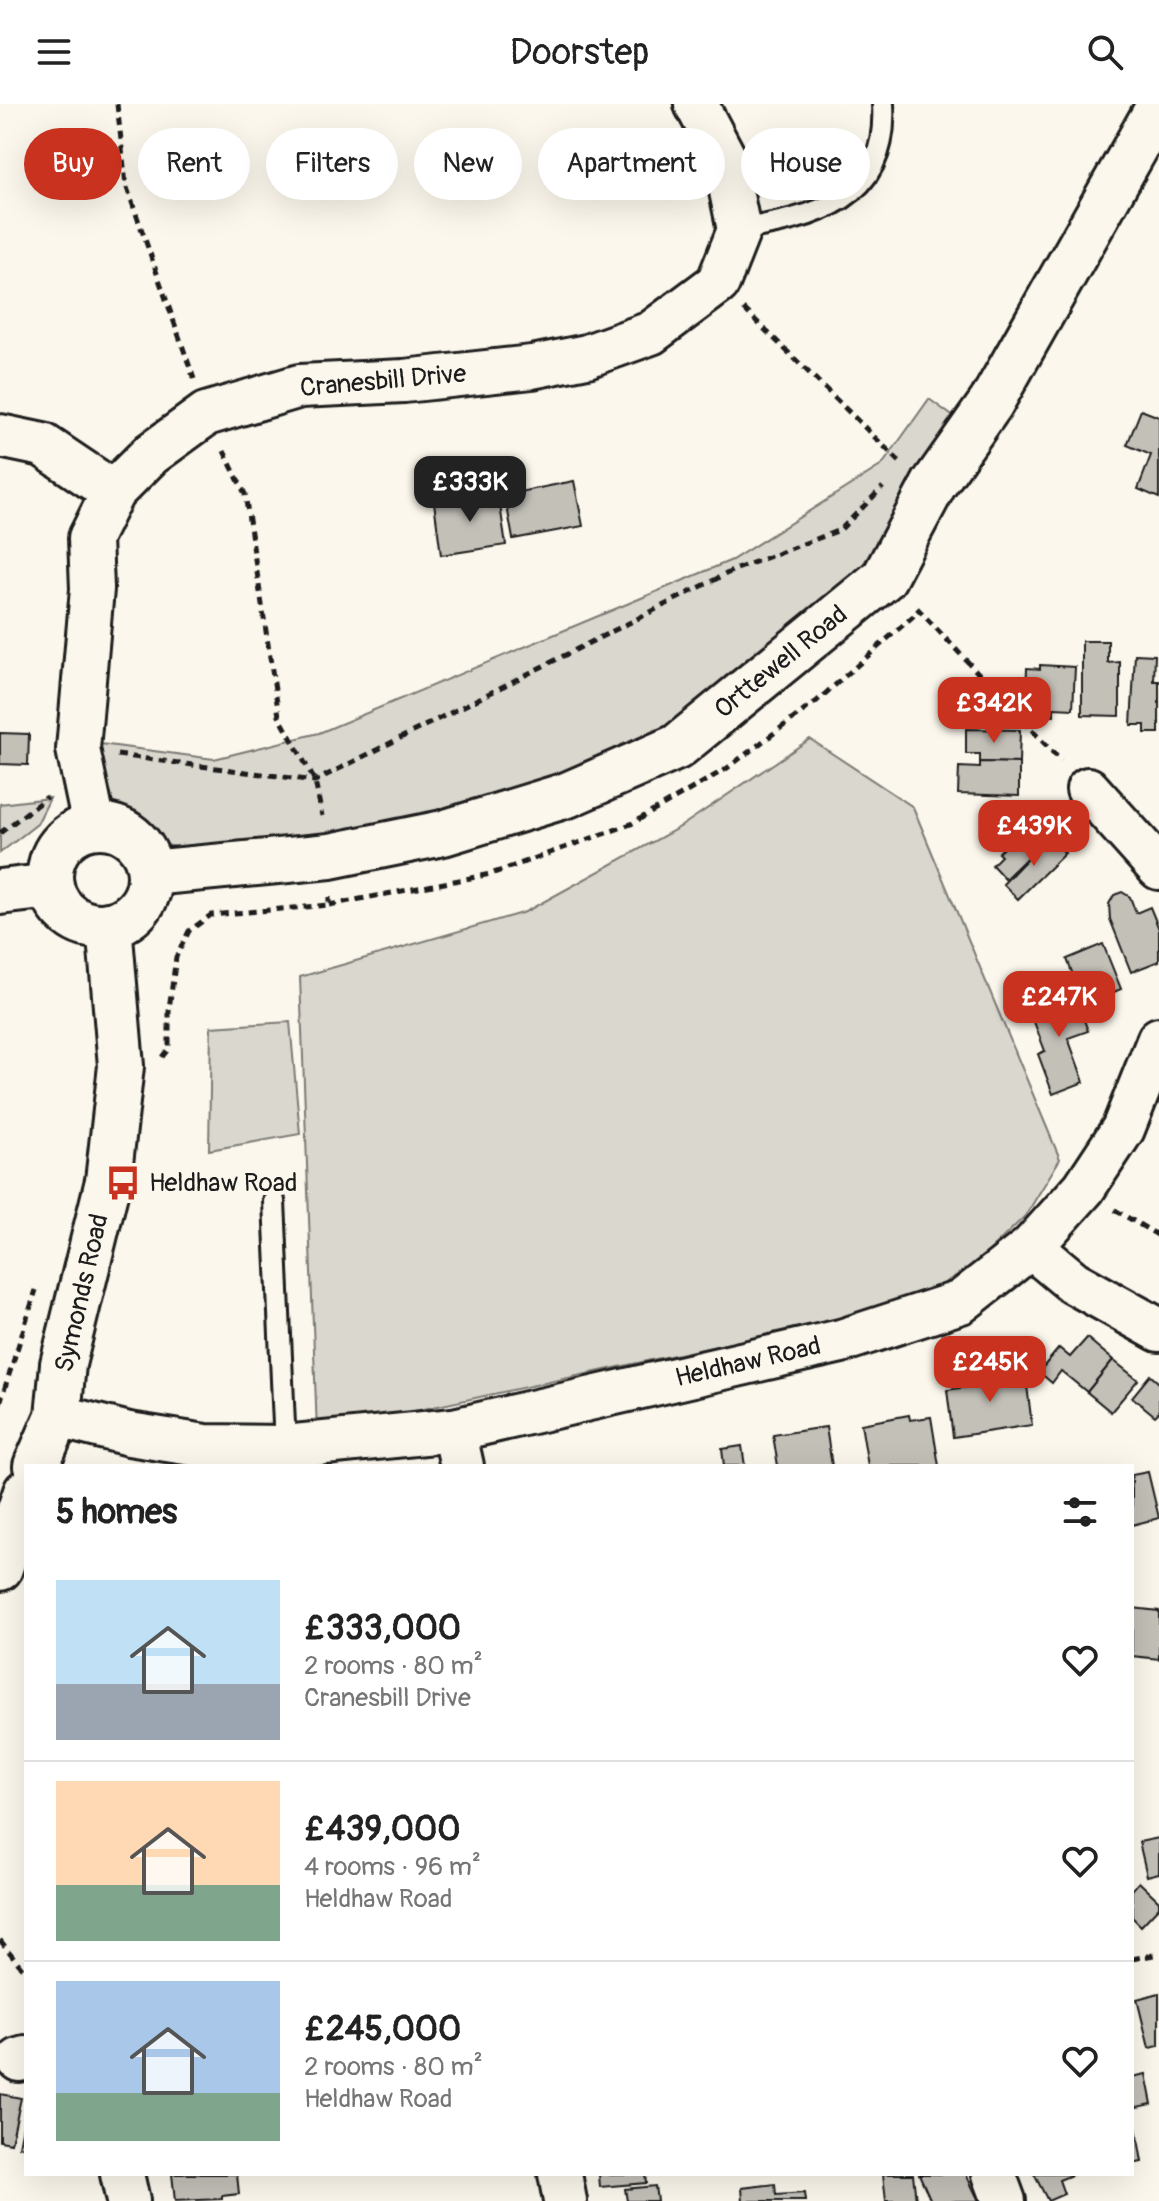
<!DOCTYPE html>
<html lang="en">
<head>
<meta charset="utf-8">
<style>
  body { margin:0; font-family:Pangolin,sans-serif; background:#f6f6f6; color:#222; height:100vh; display:flex; flex-direction:column; font-size:30px; white-space:nowrap }
  * { box-sizing:border-box; margin:0 }
  p { font-size:26px; color:#767676 }
  .icon { flex:none; width:44px; height:44px; fill:none; stroke:currentColor; stroke-width:2; stroke-linecap:round; stroke-linejoin:round }
  .map { position:relative; flex:1; overflow:hidden }
  .sheet { position:absolute; left:24px; top:1360px; width:1110px; height:712px; display:flex; flex-direction:column; background:#fff; border-radius:0px; box-shadow:0 8px 32px #0002 }
  .sheet>* { flex:none }
  .top-card { position:absolute; left:24px; top:24px; width:1112px; height:72px; display:flex; gap:16px }
  .price { position:absolute; translate:-50% -68px; padding:0 18px; border-radius:16px; background:#c8321e; color:#fff; font-size:26px; line-height:52px; filter:drop-shadow(0 2px 4px #0008) }
  .price::after { content:''; position:absolute; left:50%; top:48px; width:24px; height:18px; margin-left:-12px; background:inherit; clip-path:polygon(0 0,100% 0,50% 100%) }
  .price.selected { background:#222; color:#fff }
  ul { padding:0; list-style:none }
  li { display:flex; align-items:center; gap:24px; height:200px; padding:0 32px }
  li+li { border-top:2px solid #e0e0e0 }
  li span { display:grid; place-items:center; flex:none; width:224px; height:160px; border-radius:0px; color:#555 }
  li>.icon { margin-inline-start:auto }
  span .icon { width:96px; height:96px; fill:#fffc; stroke-width:1 }
  li b { font-size:34px }
  h2 { display:flex; justify-content:space-between; align-items:center; height:96px; padding:0 32px; font-size:34px }
  .tag { padding:0 28px; border-radius:36px; background:#fff; box-shadow:0 8px 32px #0002; font-size:28px; line-height:72px }
  .tag.selected { background:#c8321e; color:#fff }
  header { display:flex; justify-content:space-between; align-items:center; height:104px; padding:0 32px; background:#fff; font-size:36px; font-weight:600 }
  .map>svg:first-child { display:block }
  .green { fill:#dad7ce; stroke:#7b7a75; stroke-width:2 }
  .building { fill:#c3c0b8; stroke:#1c1c1c; stroke-width:2 }
  .lines { fill:none; stroke-linecap:round; stroke-linejoin:round }
  .service-casing { stroke:#1c1c1c; stroke-width:26 }
  .minor-casing { stroke:#1c1c1c; stroke-width:48 }
  .tertiary-casing { stroke:#1c1c1c; stroke-width:50 }
  .path { stroke:#1c1c1c; stroke-width:5; stroke-dasharray:8 6; stroke-linecap:butt }
  .service { stroke:#fbf7ec; stroke-width:20 }
  .minor { stroke:#fbf7ec; stroke-width:42 }
  .tertiary { stroke:#fbf7ec; stroke-width:44 }
  .labels { text-anchor:middle; dominant-baseline:central; stroke-width:8; stroke-linejoin:round; paint-order:stroke }
  .street-label { font-size:26px; fill:#1c1c1c; stroke:#fbf7ec }
  .poi-label { font-size:26px; fill:#1c1c1c; stroke:#fbf7ec; text-anchor:start }
</style>
</head>
<body>
<header><svg class="icon" aria-label="menu" viewBox="0 0 24 24"><path d="M4 6h16M4 12h16M4 18h16"/></svg>Doorstep<svg class="icon" aria-label="search" viewBox="0 0 24 24"><circle cx="10" cy="10" r="6"/><path d="M15 15l6 6"/></svg></header>
<div class="map">
<svg width="1159" height="2097" viewBox="0 0 1159 2097">
  <rect width="100%" height="100%" fill="#fbf7ec"/>
  <filter id="ink" filterUnits="userSpaceOnUse"><feTurbulence type="fractalNoise" baseFrequency=".0125" numOctaves="2"/><feDisplacementMap in="SourceGraphic" scale="16" xChannelSelector="R" yChannelSelector="G"/><feConvolveMatrix kernelMatrix="1 2 1 2 8 2 1 2 1" color-interpolation-filters="sRGB"/></filter>
  <g filter="url(#ink)">
    <g class="green">
      <path d="M929 295 962 319 842 490 748 573 601 665 446 718 183 746 139 732 99 728 85 638 214 655 319 629 732 456 882 361Z"/>
      <path d="M810 635 913 703 1060 1055 1026 1111 979 1157 927 1190 823 1219 317 1328 300 873 525 808 680 723Z"/>
      <path d="M50 694 37 720 0 749V700Z"/>
      <path d="M290 918 300 1030 209 1046 211 923Z"/>
    </g>
    <g class="building">
      <path d="M1141 306 1159 313V394L1138 385 1151 351 1127 341Z"/>
      <path d="M574 377 583 422 513 435 505 391Z"/>
      <path d="M498 388 506 441 441 451 434 398Z"/>
      <path d="M1082 537H1108V559L1120 558V612L1082 611Z"/>
      <path d="M1135 550 1155 551 1154 577H1159V629H1145V621H1131Z"/>
      <path d="M1040 561 1075 563 1073 605 1054 604V612L1040 611 1041 590 1026 589 1027 564 1040 565Z"/>
      <path d="M966 625 1020 626 1019 659 980 658V650H966Z"/>
      <path d="M0 629 29 630 28 661 0 660Z"/>
      <path d="M980 658 1019 659V692L958 690 959 663 980 664Z"/>
      <path d="M1033 715 1049 732 1005 775 992 761 1001 752 998 749Z"/>
      <path d="M1049 732 1065 749 1018 795 1003 780Z"/>
      <path d="M1122 788 1130 793 1136 809 1150 803 1159 825V857L1131 868 1110 815 1109 800 1114 791Z"/>
      <path d="M1103 840 1121 885 1109 890 1111 896 1095 902 1091 893 1083 897 1067 855Z"/>
      <path d="M1073 886 1088 927 1068 934 1084 978 1053 990 1038 950 1045 947 1028 902Z"/>
      <path d="M1087 1234 1113 1256 1087 1288 1061 1267 1052 1279 1039 1268 1059 1244 1070 1253Z"/>
      <path d="M1113 1256 1138 1276 1111 1308 1087 1288Z"/>
      <path d="M1025 1266 1032 1321 953 1333 947 1286 968 1283 966 1274Z"/>
      <path d="M1150 1271 1159 1279V1308L1155 1312 1132 1293Z"/>
      <path d="M909 1311 910 1316 931 1313 939 1362H868L861 1320Z"/>
      <path d="M826 1323 832 1362H778L773 1331Z"/>
      <path d="M742 1342 745 1362H724L722 1345Z"/>
      <path d="M1148 1368 1159 1414 1132 1421V1371Z"/>
      <path d="M1132 1504 1159 1507V1555L1132 1552Z"/>
      <path d="M1159 1734V1769L1147 1772 1139 1738Z"/>
      <path d="M1139 1778 1159 1797V1803L1141 1822 1132 1813V1786Z"/>
      <path d="M1159 1889V1942L1149 1944 1137 1895Z"/>
      <path d="M1146 1970 1152 2000 1132 2004V1973Z"/>
      <path d="M0 1990 21 1994 11 2039 0 2037Z"/>
      <path d="M26 2007V2043L19 2042Z"/>
      <path d="M1132 2023H1136L1142 2058 1132 2060Z"/>
      <path d="M172 2070H237L239 2090 222 2092V2095L175 2097Z"/>
      <path d="M599 2070H645L646 2079 600 2083Z"/>
      <path d="M883 2070H913L916 2097H886Z"/>
      <path d="M919 2070H966L979 2097H931Z"/>
      <path d="M1034 2070H1074L1059 2076 1064 2090 1048 2097Z"/>
      <path d="M775 2080 776 2091 804 2089 805 2097H743L742 2084Z"/>
      <path d="M655 2082 657 2097H627L625 2085Z"/>
    </g>
    <g class="lines">
      <g class="service-casing">
        <g id="service">
          <path d="M739 126C816 113 889 97 883 0"/>
          <path d="M274 1097 285 1343"/>
        </g>
      </g>
      <g class="minor-casing">
        <g id="minor">
          <path d="M0 332 43 341 113 388"/>
          <path d="M1088 685 1159 764"/>
          <path d="M94 722 78 645 92 485 90 434 113 388 151 350 206 310 300 282 404 277 532 263 587 252 651 229 718 179 739 126 724 53 696 0"/>
          <path d="M1031 1143 1073 1178 1159 1226"/>
          <path d="M58 1312 129 1330 205 1342 285 1343 454 1326 841 1237 961 1198 1031 1143 1084 1084 1123 1025 1159 935"/>
          <path d="M454 1326 462 1362"/>
          <path d="M19 1956 26 1954"/>
          <path d="M122 2070 128 2097"/>
          <path d="M560 2070 565 2097"/>
          <path d="M994 2070 1004 2097"/>
        </g>
      </g>
      <g class="tertiary-casing">
        <g id="tertiary">
          <circle cx="100" cy="772" r="50"/>
          <path d="M150 769 330 752 443 729 567 691 677 643 884 474 934 380 991 299 1159 2"/>
          <path d="M0 788 51 782"/>
          <path d="M36 1362 58 1312 63 1260 108 1077 121 962 109 821"/>
          <path d="M0 1464 26 1388"/>
        </g>
      </g>
      <g class="path">
        <path d="M117 0 126 81 194 275"/>
        <path d="M744 205 900 358"/>
        <path d="M224 347 245 390 279 612 315 677 322 712"/>
        <path d="M917 504 1061 657"/>
        <path d="M117 651 315 677 734 466 840 426 883 383"/>
        <path d="M0 729 47 693"/>
        <path d="M329 801 491 770 631 720 726 665 817 597 920 506"/>
        <path d="M162 953 169 944V905L176 853 189 827 211 811 329 801V793"/>
        <path d="M1115 1106 1159 1132"/>
        <path d="M0 1299 36 1186"/>
        <path d="M0 1836 26 1869"/>
        <path d="M1132 1855 1159 1850"/>
      </g>
      <use href="#service" class="service"/>
      <use href="#minor" class="minor"/>
      <use href="#tertiary" class="tertiary"/>
    </g>
  </g>
  <defs>
    <g id="bus-bare" transform="scale(2.76)"><path d="M-5-6H5V4H4V6H2V4H-2V6H-4V4H-5ZM-3.5-4V0h7V-4ZM-3.5 1.2v1.5H-2V1.2ZM2 1.2v1.5H3.5V1.2Z" fill="#c8321e" stroke="#fbf7ec" stroke-width="2.5" paint-order="stroke"/></g>
  </defs>
  <g fill-rule="evenodd">
    <use href="#bus-bare" x="123" y="1079"/>
  </g>
  <g class="labels">
    <g class="street-label">
      <text transform="translate(383 277) rotate(-5)">Cranesbill Drive</text>
      <text transform="translate(781 558) rotate(-39)">Orttewell Road</text>
      <text transform="translate(82 1189) rotate(-77)">Symonds Road</text>
      <text transform="translate(748 1258) rotate(-13)">Heldhaw Road</text>
    </g>
    <g class="poi-label">
      <text x="149" y="1079">Heldhaw Road</text>
    </g>
  </g>
</svg>
<b class="price selected" style="left:470px;top:420px">£333K</b>
<b class="price" style="left:994px;top:641px">£342K</b>
<b class="price" style="left:1034px;top:764px">£439K</b>
<b class="price" style="left:1059px;top:935px">£247K</b>
<b class="price" style="left:990px;top:1300px">£245K</b>
<div class="top-card">
<a class="tag selected">Buy</a>
<a class="tag">Rent</a>
<a class="tag">Filters</a>
<a class="tag">New</a>
<a class="tag">Apartment</a>
<a class="tag">House</a>
</div>
<section class="sheet">
<h2>5 homes<svg class="icon" aria-label="filters" viewBox="0 0 24 24"><path d="M4 7h16M4 17h16"/><circle cx="9" cy="7" r="2"/><circle cx="15" cy="17" r="2"/></svg></h2>
<ul>
<li><span style="background:linear-gradient(#bfe0f5 65%,#9aa5b1 0)"><svg class="icon" aria-label="home" viewBox="0 0 24 24"><path d="M3 11l9-7 9 7M6 9v11h12V9"/></svg></span><div><b>£333,000</b><p>2 rooms · 80 m²</p><p>Cranesbill Drive</p></div><svg class="icon" aria-label="heart" viewBox="0 0 24 24"><path d="M12 20l-8-8c-3-5 5-10 8-4 3-6 11-1 8 4z"/></svg></li>
<li><span style="background:linear-gradient(#ffd9b3 65%,#7fa58c 0)"><svg class="icon" aria-label="home" viewBox="0 0 24 24"><path d="M3 11l9-7 9 7M6 9v11h12V9"/></svg></span><div><b>£439,000</b><p>4 rooms · 96 m²</p><p>Heldhaw Road</p></div><svg class="icon" aria-label="heart" viewBox="0 0 24 24"><path d="M12 20l-8-8c-3-5 5-10 8-4 3-6 11-1 8 4z"/></svg></li>
<li><span style="background:linear-gradient(#a9c7e8 70%,#7fa58c 0)"><svg class="icon" aria-label="home" viewBox="0 0 24 24"><path d="M3 11l9-7 9 7M6 9v11h12V9"/></svg></span><div><b>£245,000</b><p>2 rooms · 80 m²</p><p>Heldhaw Road</p></div><svg class="icon" aria-label="heart" viewBox="0 0 24 24"><path d="M12 20l-8-8c-3-5 5-10 8-4 3-6 11-1 8 4z"/></svg></li>
</ul>
</section>
</div>
</body>
</html>
